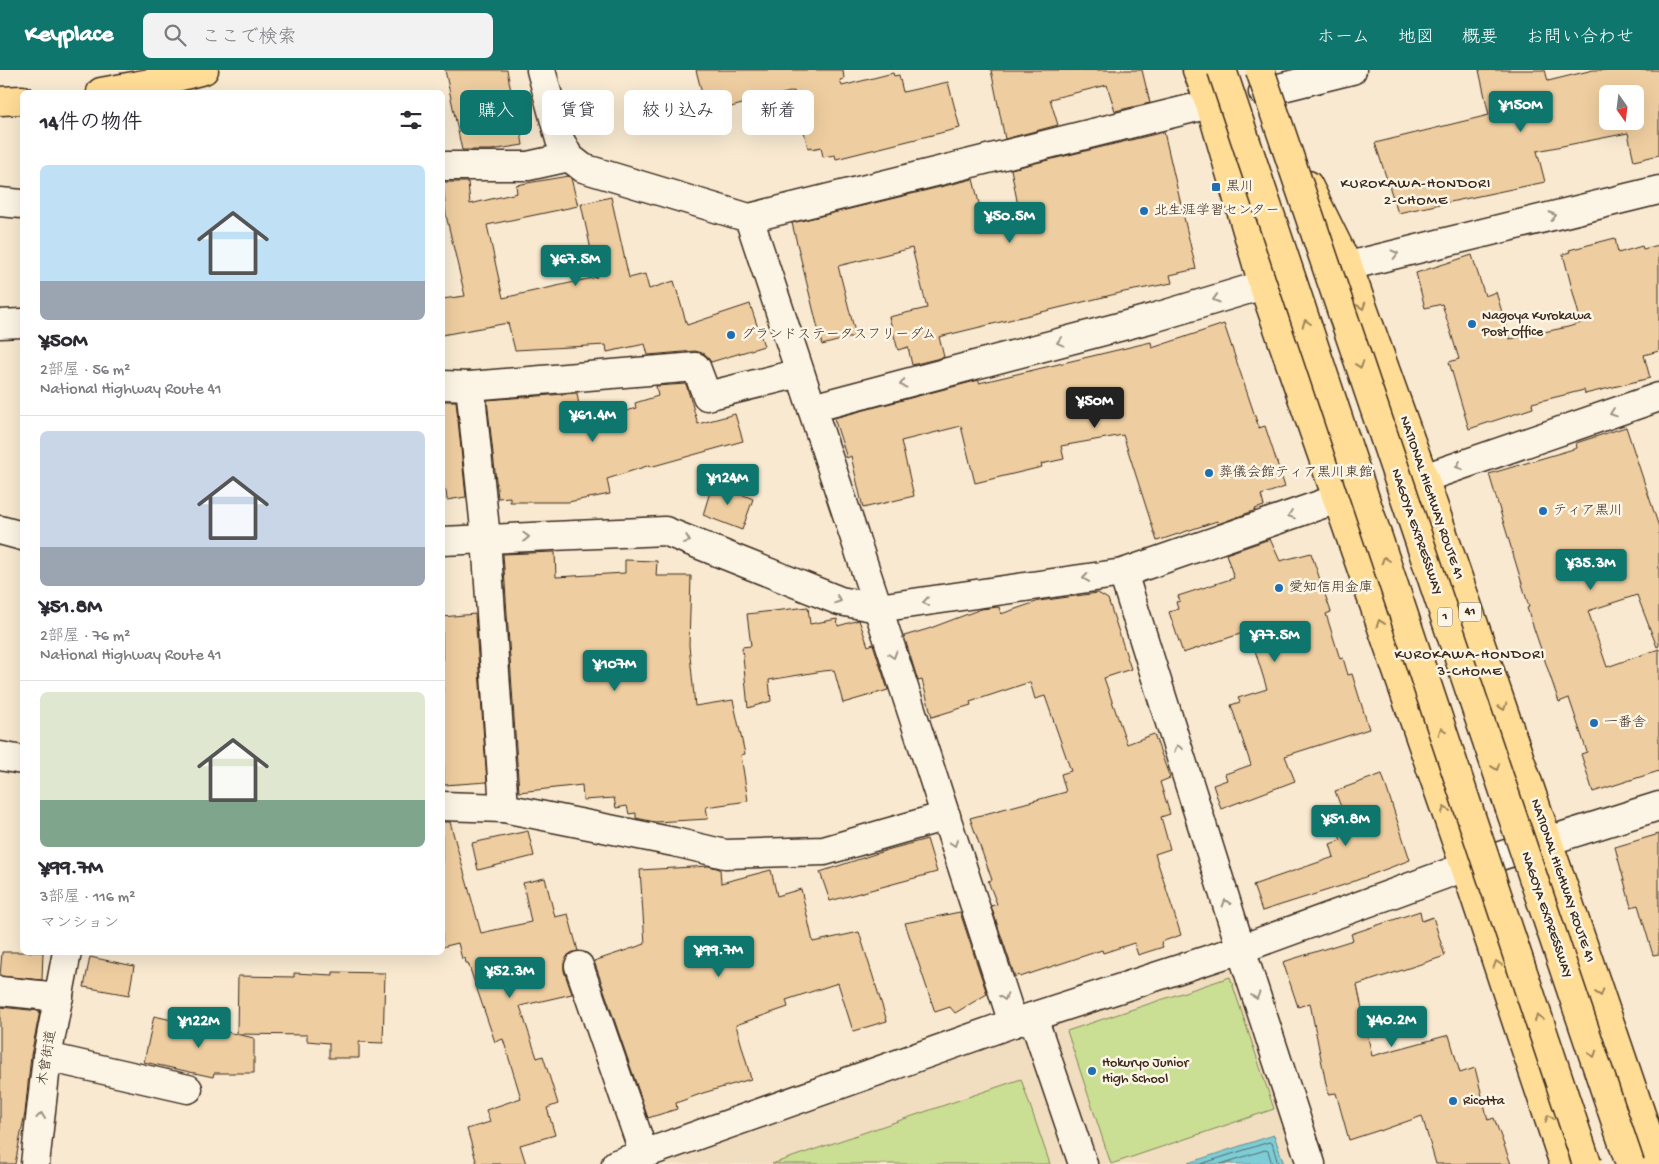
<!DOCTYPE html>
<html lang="ja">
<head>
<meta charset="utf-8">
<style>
  body { margin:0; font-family:"Gochi Hand","Klee One",sans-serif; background:#f2f2f3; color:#2b2b33; height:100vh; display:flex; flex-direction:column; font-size:19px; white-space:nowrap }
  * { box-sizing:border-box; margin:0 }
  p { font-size:16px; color:#7c7c81 }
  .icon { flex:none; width:28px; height:28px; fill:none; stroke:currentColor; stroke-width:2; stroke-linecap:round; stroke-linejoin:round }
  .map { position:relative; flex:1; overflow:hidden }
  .panel { position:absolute; left:20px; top:20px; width:425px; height:865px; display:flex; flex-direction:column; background:#fff; border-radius:8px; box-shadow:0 5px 20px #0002 }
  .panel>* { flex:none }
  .top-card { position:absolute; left:460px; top:20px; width:475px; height:45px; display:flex; gap:10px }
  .needle { width:32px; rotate:166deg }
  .fabs { position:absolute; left:1599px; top:15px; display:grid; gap:10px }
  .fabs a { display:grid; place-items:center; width:45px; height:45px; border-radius:8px; background:#fff; box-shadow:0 5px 20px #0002; font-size:25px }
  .price { position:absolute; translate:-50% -42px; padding:0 11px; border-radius:5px; background:#0f766e; color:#fff; font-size:16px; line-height:32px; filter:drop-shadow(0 1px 2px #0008) }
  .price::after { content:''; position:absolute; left:50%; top:30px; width:15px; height:11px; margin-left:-8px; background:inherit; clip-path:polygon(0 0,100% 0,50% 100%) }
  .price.active { background:#222; color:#fff }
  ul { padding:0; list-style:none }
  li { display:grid; align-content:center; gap:10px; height:265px; padding:0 20px }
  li+li { border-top:1px solid #e1e1e2 }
  li span { display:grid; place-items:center; height:155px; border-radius:8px; color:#555 }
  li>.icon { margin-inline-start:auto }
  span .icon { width:90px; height:90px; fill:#fffc; stroke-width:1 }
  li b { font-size:21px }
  h2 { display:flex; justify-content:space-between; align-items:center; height:60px; padding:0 20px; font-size:21px }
  .tag { padding:0 18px; border-radius:8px; background:#fff; box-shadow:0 5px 20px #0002; font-size:18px; line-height:45px }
  .tag.active { background:#0f766e; color:#fff }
  header { display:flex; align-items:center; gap:30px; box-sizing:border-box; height:70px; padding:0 25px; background:#0f766e; color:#fff }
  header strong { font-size:24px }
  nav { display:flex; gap:28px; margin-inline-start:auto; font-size:18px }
  .search { width:350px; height:45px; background:#f2f2f3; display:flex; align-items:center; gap:12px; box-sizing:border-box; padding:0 18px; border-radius:8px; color:#7c7c81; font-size:19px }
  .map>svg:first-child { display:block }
  .built { fill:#f1ddbf }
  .green { fill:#cadf94; stroke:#828459 }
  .water { fill:#7dcdd7; stroke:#638c8d }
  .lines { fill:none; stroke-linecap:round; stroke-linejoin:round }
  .shore { stroke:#556b68; stroke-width:1 }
  .building { fill:#eecda0; stroke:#3b2a1e; fill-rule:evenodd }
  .minor-casing { stroke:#3b2a1e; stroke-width:31 }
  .major-casing { stroke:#3b2a1e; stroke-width:31 }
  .highway-casing { stroke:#3b2a1e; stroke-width:31 }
  .minor { stroke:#fcf5e5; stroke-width:28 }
  .major { stroke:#ffdd96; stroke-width:28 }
  .highway { stroke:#ffdd96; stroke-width:28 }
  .highway-bridge-casing { stroke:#3b2a1e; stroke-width:31; stroke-linecap:butt }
  .highway-bridge { stroke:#ffdd96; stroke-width:28 }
  .oneway { stroke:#9c9082 }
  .oneway2 { stroke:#9d845a }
  .poi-dot { fill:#1f6fb2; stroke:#fcf5e5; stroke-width:2 }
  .labels { text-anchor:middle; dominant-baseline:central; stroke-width:5; stroke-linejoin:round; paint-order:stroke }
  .shield { fill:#fcf5e5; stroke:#75675a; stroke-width:1 }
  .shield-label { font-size:12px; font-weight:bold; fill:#3b2a1e }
  .poi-label { font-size:14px; fill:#3b2a1e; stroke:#fcf5e5; text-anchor:start }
  .street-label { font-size:14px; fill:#3b2a1e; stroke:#fcf5e5 }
  .neighbourhood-label { font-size:15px; letter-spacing:1px; fill:#3b2a1e; stroke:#fcf5e5 }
</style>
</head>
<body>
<header>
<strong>Keyplace</strong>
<div class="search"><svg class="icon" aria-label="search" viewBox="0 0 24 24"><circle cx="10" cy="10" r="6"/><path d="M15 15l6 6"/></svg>ここで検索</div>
<nav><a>ホーム</a><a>地図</a><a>概要</a><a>お問い合わせ</a></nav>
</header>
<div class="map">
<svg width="1659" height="1094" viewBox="0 0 1659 1094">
  <rect width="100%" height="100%" fill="#f8e9d0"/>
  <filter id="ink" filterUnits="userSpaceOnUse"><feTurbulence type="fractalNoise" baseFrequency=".02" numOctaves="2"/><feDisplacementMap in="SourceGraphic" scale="10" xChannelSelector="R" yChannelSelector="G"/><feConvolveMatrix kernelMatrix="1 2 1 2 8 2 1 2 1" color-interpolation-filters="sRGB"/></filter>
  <g filter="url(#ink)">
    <path class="built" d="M1222 895 1234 903 1282 1044 1284 1058 1296 1094H657L1060 950Z"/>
    <g class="green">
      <path d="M1230 907 1274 1039 1111 1094 1067 961Z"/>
      <path d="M1021 1009 1050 1094H772Z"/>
    </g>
    <path class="water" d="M1274 1065 1284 1094H1185Z"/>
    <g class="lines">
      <g class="shore">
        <path d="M1201 1094 1269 1072 1272 1073 1278 1094"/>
        <path d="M1221 1094 1265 1080 1268 1081 1272 1094"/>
      </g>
    </g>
    <g class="building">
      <path d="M445 0H507L513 32 516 31 523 75 491 80H462Z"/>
      <path d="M696 0H843L844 9 840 10 842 16 893 3 894 6 899 5 903 22 948 12 960 58 836 89 835 85 823 87 821 77 812 79V77L808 78 794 21 707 43Z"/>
      <path d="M991 0H1142L1150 33 1115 41 1107 15 1050 29 1058 55 1005 69Z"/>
      <path d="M1479 0H1545L1548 11 1593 0H1659V85L1634 91 1628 63 1537 81 1545 112 1398 143 1375 73 1489 45ZM1608 24H1635V51H1608Z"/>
      <path d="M1164 62 1196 199 1170 205 1172 213 1124 222 939 267 944 287 912 295 908 277 898 280 889 247 927 238 912 178 838 196 856 266 822 275 792 153 973 109 983 149 1019 141 1011 99Z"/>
      <path d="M568 106 571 108 578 136 487 155 503 228 597 207 581 134 611 127 629 208 645 204 649 219 674 211 687 255 750 234 764 276 711 292 705 284 695 281 648 285 645 274 607 282 606 275 515 280 508 253 442 265V229L465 226 446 145 443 112H468L470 134 517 123 516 115Z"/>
      <path d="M1615 168 1618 183 1642 176 1643 179 1659 175V281L1644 285 1650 308 1585 324 1584 320 1532 333 1533 338 1469 359 1449 292 1459 289 1442 234 1425 238 1416 203 1472 185 1485 226 1496 222 1510 269 1568 257 1581 253 1563 184 1570 182 1569 180Z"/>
      <path d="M1224 254 1259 358 1265 356 1285 417 1261 425 1264 436 1255 439 1256 440 1218 454 1217 451 1157 471 1123 365 1061 376 1064 389 1041 394 1042 397 975 413 961 356 901 371 914 426 863 438 851 386 847 388 834 348 979 310V313L1151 272 1152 278Z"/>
      <path d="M686 314 698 354 735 344 743 371 650 397V395L607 409 610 424 568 432H510V427L498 428 487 330 577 323 582 355 636 338 635 333 658 326 656 316Z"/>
      <path d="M442 331H456L466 427 447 430 446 420 442 421Z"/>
      <path d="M1626 357 1659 457V576L1657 577 1637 525 1588 541 1607 597 1659 579V701L1593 722 1581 684 1587 682 1569 628 1559 632 1527 538 1529 537 1489 404 1577 378 1576 373Z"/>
      <path d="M713 412 753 429 742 460 703 445Z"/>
      <path d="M1270 469 1280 491 1311 483 1331 542 1326 544 1340 589 1343 588 1348 605 1352 604 1369 659 1285 686 1295 711 1221 739 1213 715 1227 710 1225 704 1251 695 1231 635 1240 632 1238 628 1267 619 1249 561 1183 583 1169 542 1178 539 1176 532 1180 531 1178 526 1234 508 1226 484Z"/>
      <path d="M555 482 556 507 625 503V490L657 491 656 506H691L689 575 695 636 733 630 745 684 741 685 748 731 706 737 708 749 655 752 636 748V743L629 744 627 736 616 738 614 728 583 730 582 715 519 722 503 484Z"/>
      <path d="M1098 523 1108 529 1131 599 1104 608 1127 674 1154 664 1170 708 1160 712 1170 744 1161 747 1170 779 1155 784 1181 865 1161 872 1163 877 1138 885 1134 873 1103 883 1102 880 1020 907 1019 905 1015 907 991 836 997 834 988 811 992 810 970 748 1066 722 1061 704 1071 701 1045 626 1035 629 1030 612 970 632 971 635 932 647 922 610 918 611 904 566 928 559 981 539 999 537 1001 544 1039 531Z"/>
      <path d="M808 537 810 554 837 549 838 556 859 550 868 576 873 574 888 620 843 633 834 600 823 601 769 610 771 631 748 638 742 577 751 576 747 544Z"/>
      <path d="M475 544 487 712 444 715 442 547Z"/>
      <path d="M1382 704 1410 790 1344 815 1262 841 1253 815 1334 787 1330 774 1341 770 1332 749 1344 745 1335 721Z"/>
      <path d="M442 752H450L481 863 531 852 523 813 545 808 555 847 568 844 578 881 568 885 564 894V901L572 924 520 936 537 988 543 986 558 1034 547 1038 555 1065 520 1075 526 1094H477L467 1059 490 1052 486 1040 521 1028 503 969 495 972 468 893H466L465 888 462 889 458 873 442 877Z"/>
      <path d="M528 761 534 786 478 800 472 773Z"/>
      <path d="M1659 764V884L1653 885 1638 835 1631 837 1615 777Z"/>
      <path d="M927 769 937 802 830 831 820 802 887 780Z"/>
      <path d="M709 796 720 799 721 813 771 800 777 826 801 819 813 872 859 862 887 951 853 961 838 913 786 930 788 937 736 955 751 1009 703 1023 676 1033 677 1039 648 1048 594 891 645 874 640 800Z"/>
      <path d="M1420 841 1422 851 1433 847 1445 886 1357 915 1372 986 1449 965 1460 1003 1475 998 1488 1050 1494 1048 1511 1094H1436L1422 1046 1380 1061V1060L1349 1070 1336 1023 1328 1024 1310 933 1298 937 1283 892 1353 870 1351 864Z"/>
      <path d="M960 842 987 924 955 943 950 937 935 942 905 853Z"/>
      <path d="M2 882H43L42 910 0 906Z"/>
      <path d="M90 887 134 896 129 925 84 917Z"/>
      <path d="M333 902 385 903 383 973 359 972V988H329V973L307 971V965L237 964 238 906 294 907V903L333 905Z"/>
      <path d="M0 937 40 941 31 985 25 1043 15 1094H0Z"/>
      <path d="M154 946 254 968V1003H214L213 1007 144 992Z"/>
    </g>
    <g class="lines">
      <g class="minor-casing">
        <g id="minor">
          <path d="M541 0 560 70 569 87 583 98 749 148 1210 34"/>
          <path d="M1263 22 1352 0"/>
          <path d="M442 96H528L569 87"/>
          <path d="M0 132 22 134"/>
          <path d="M749 148 878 538 1013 953"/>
          <path d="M1348 196 1659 120"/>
          <path d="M0 254 22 253"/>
          <path d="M442 315 470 316 696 297 707 326 800 303"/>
          <path d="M470 316 486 468 504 738"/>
          <path d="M812 338 1153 248 1263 215"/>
          <path d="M1424 408 1659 327"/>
          <path d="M0 460 22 466"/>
          <path d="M442 471 665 461 840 531 878 538 1123 503 1337 429"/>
          <path d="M1123 503 1241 879 1311 1094"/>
          <path d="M0 686 22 690"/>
          <path d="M442 736 504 738 674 772 725 784 824 781 946 746"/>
          <path d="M579 896 644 1084"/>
          <path d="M0 921 59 927"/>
          <path d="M1033 947 1083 1094"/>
          <path d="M47 987 188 1019"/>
          <path d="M35 1094 47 987 67 882"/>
          <path d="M616 1094 1013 953 1241 879 1465 797 1659 736"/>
        </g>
      </g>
      <g class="major-casing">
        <g id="major">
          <path d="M101 22 166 10 204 0"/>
          <path d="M0 31 22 30"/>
        </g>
      </g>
      <g class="highway-casing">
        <g id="highway">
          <path d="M1197 0 1210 34 1263 215 1465 797 1564 1094"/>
          <path d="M1308 115 1348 196 1424 408 1658 1094"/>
        </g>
      </g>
      <use href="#minor" class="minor"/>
      <use href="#major" class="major"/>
      <use href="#highway" class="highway"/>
      <g class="highway-bridge-casing">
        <g id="highway-bridge">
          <path d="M1222 0 1587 1094"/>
          <path d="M1260 0 1630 1094"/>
        </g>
      </g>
      <use href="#highway-bridge" class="highway-bridge"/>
    </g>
    <defs><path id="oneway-chevron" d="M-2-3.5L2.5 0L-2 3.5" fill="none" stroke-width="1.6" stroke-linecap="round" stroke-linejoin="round" transform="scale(1.25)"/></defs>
    <g class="oneway">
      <use href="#oneway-chevron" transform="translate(1553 146) rotate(-14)"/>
      <use href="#oneway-chevron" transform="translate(1395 184) rotate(-14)"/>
      <use href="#oneway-chevron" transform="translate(1216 229) rotate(163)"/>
      <use href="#oneway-chevron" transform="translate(1060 272) rotate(165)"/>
      <use href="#oneway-chevron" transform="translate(903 314) rotate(165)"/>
      <use href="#oneway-chevron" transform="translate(1613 343) rotate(161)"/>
      <use href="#oneway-chevron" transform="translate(1459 396) rotate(161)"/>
      <use href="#oneway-chevron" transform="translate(1291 445) rotate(161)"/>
      <use href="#oneway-chevron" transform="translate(526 467) rotate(-2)"/>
      <use href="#oneway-chevron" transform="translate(687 470) rotate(22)"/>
      <use href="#oneway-chevron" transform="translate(1086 508) rotate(172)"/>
      <use href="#oneway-chevron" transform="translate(838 530) rotate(18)"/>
      <use href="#oneway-chevron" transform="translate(926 532) rotate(172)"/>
      <use href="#oneway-chevron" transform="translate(893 585) rotate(72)"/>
      <use href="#oneway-chevron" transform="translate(1178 678) rotate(-107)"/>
      <use href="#oneway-chevron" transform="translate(954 773) rotate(72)"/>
      <use href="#oneway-chevron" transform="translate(1226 833) rotate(-107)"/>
      <use href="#oneway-chevron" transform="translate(1256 926) rotate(72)"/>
      <use href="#oneway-chevron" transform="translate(1004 927) rotate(72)"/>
      <use href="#oneway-chevron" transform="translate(41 1046) rotate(-84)"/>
    </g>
    <g class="oneway2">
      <use href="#oneway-chevron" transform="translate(1362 236) rotate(70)"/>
      <use href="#oneway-chevron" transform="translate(1306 253) rotate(-108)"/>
      <use href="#oneway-chevron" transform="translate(1360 295) rotate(71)"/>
      <use href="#oneway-chevron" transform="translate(1385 490) rotate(-108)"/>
      <use href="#oneway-chevron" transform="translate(1380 553) rotate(-109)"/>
      <use href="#oneway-chevron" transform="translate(1503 637) rotate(71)"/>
      <use href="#oneway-chevron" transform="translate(1442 661) rotate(-108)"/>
      <use href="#oneway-chevron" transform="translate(1496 697) rotate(71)"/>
      <use href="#oneway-chevron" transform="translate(1445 740) rotate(-109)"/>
      <use href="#oneway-chevron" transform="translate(1497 894) rotate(-108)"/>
      <use href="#oneway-chevron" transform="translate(1600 923) rotate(71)"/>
      <use href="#oneway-chevron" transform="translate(1538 948) rotate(-108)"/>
      <use href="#oneway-chevron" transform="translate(1593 984) rotate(71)"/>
      <use href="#oneway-chevron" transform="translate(1549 1048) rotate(-108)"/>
    </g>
  </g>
  <g class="poi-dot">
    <rect x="1211" y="112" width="10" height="10" rx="2.5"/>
    <circle cx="1144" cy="141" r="5"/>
    <circle cx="1472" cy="254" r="5"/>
    <circle cx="731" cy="265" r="5"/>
    <circle cx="1209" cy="403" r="5"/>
    <circle cx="1543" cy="441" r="5"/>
    <circle cx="1279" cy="518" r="5"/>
    <circle cx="1594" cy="653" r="5"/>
    <circle cx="1092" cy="1001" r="5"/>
    <circle cx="1453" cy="1031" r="5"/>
  </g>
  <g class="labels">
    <g class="shield">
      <rect x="1459" y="532.5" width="22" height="19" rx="4"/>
      <rect x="1437.5" y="537.5" width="15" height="19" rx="4"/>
    </g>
    <g class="shield-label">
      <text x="1470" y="542">41</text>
      <text x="1445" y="547">1</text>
    </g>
    <g class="poi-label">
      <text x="1226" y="117">黒川</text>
      <text x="1154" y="141">北生涯学習センター</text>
      <text x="1482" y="246">Nagoya Kurokawa<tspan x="1482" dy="16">Post Office</tspan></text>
      <text x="741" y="265">グランドステータスフリーダム</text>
      <text x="1219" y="403">葬儀会館ティア黒川東館</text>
      <text x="1553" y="441">ティア黒川</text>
      <text x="1289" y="518">愛知信用金庫</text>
      <text x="1604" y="653">一番舎</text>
      <text x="1102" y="993">Hokuryo Junior<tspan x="1102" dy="16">High School</tspan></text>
      <text x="1463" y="1031">Ricotta</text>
    </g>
    <g class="street-label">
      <text transform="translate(1431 428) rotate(71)">NATIONAL HIGHWAY ROUTE 41</text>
      <text transform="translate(1416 462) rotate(71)">NAGOYA EXPRESSWAY</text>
      <text transform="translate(1562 811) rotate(71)">NATIONAL HIGHWAY ROUTE 41</text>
      <text transform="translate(1546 845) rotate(71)">NAGOYA EXPRESSWAY</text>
      <text transform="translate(48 988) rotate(-81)">木曾街道</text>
    </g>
    <g class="neighbourhood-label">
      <text x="1416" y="114">KUROKAWA-HONDORI<tspan x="1416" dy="17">2-CHOME</tspan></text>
      <text x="1470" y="585">KUROKAWA-HONDORI<tspan x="1470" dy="17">3-CHOME</tspan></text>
    </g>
  </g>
</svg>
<div class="fabs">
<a><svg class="needle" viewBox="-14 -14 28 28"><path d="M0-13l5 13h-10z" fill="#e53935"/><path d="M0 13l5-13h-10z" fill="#7c7c81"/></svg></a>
</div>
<b class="price" style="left:1521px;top:63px">¥150M</b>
<b class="price" style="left:1010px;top:174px">¥50.5M</b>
<b class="price" style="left:576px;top:217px">¥67.5M</b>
<b class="price active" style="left:1095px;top:359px">¥50M</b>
<b class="price" style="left:593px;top:373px">¥61.4M</b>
<b class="price" style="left:728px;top:436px">¥124M</b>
<b class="price" style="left:1591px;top:521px">¥35.3M</b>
<b class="price" style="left:1275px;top:593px">¥77.5M</b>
<b class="price" style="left:615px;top:622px">¥107M</b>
<b class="price" style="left:1346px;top:777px">¥51.8M</b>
<b class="price" style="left:719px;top:908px">¥99.7M</b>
<b class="price" style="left:510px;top:929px">¥52.3M</b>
<b class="price" style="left:1392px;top:978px">¥40.2M</b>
<b class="price" style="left:199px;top:979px">¥122M</b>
<div class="top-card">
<a class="tag active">購入</a>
<a class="tag">賃貸</a>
<a class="tag">絞り込み</a>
<a class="tag">新着</a>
</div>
<section class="panel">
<h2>14件の物件<svg class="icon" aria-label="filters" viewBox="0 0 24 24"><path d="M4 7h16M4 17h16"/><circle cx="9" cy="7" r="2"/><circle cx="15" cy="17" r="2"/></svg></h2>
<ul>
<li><span style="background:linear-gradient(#bfe0f5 75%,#9aa5b1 0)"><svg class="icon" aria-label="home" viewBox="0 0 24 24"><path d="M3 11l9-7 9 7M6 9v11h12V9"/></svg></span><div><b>¥50M</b><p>2部屋 · 56 m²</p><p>National Highway Route 41</p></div></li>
<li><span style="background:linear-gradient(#c9d6e8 75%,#9aa5b1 0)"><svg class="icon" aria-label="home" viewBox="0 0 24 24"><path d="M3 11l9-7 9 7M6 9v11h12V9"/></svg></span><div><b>¥51.8M</b><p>2部屋 · 76 m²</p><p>National Highway Route 41</p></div></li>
<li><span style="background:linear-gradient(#dfe7d0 70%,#7fa58c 0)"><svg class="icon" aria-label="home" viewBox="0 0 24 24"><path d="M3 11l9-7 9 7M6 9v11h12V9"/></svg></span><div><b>¥99.7M</b><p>3部屋 · 116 m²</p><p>マンション</p></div></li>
</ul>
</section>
</div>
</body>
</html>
